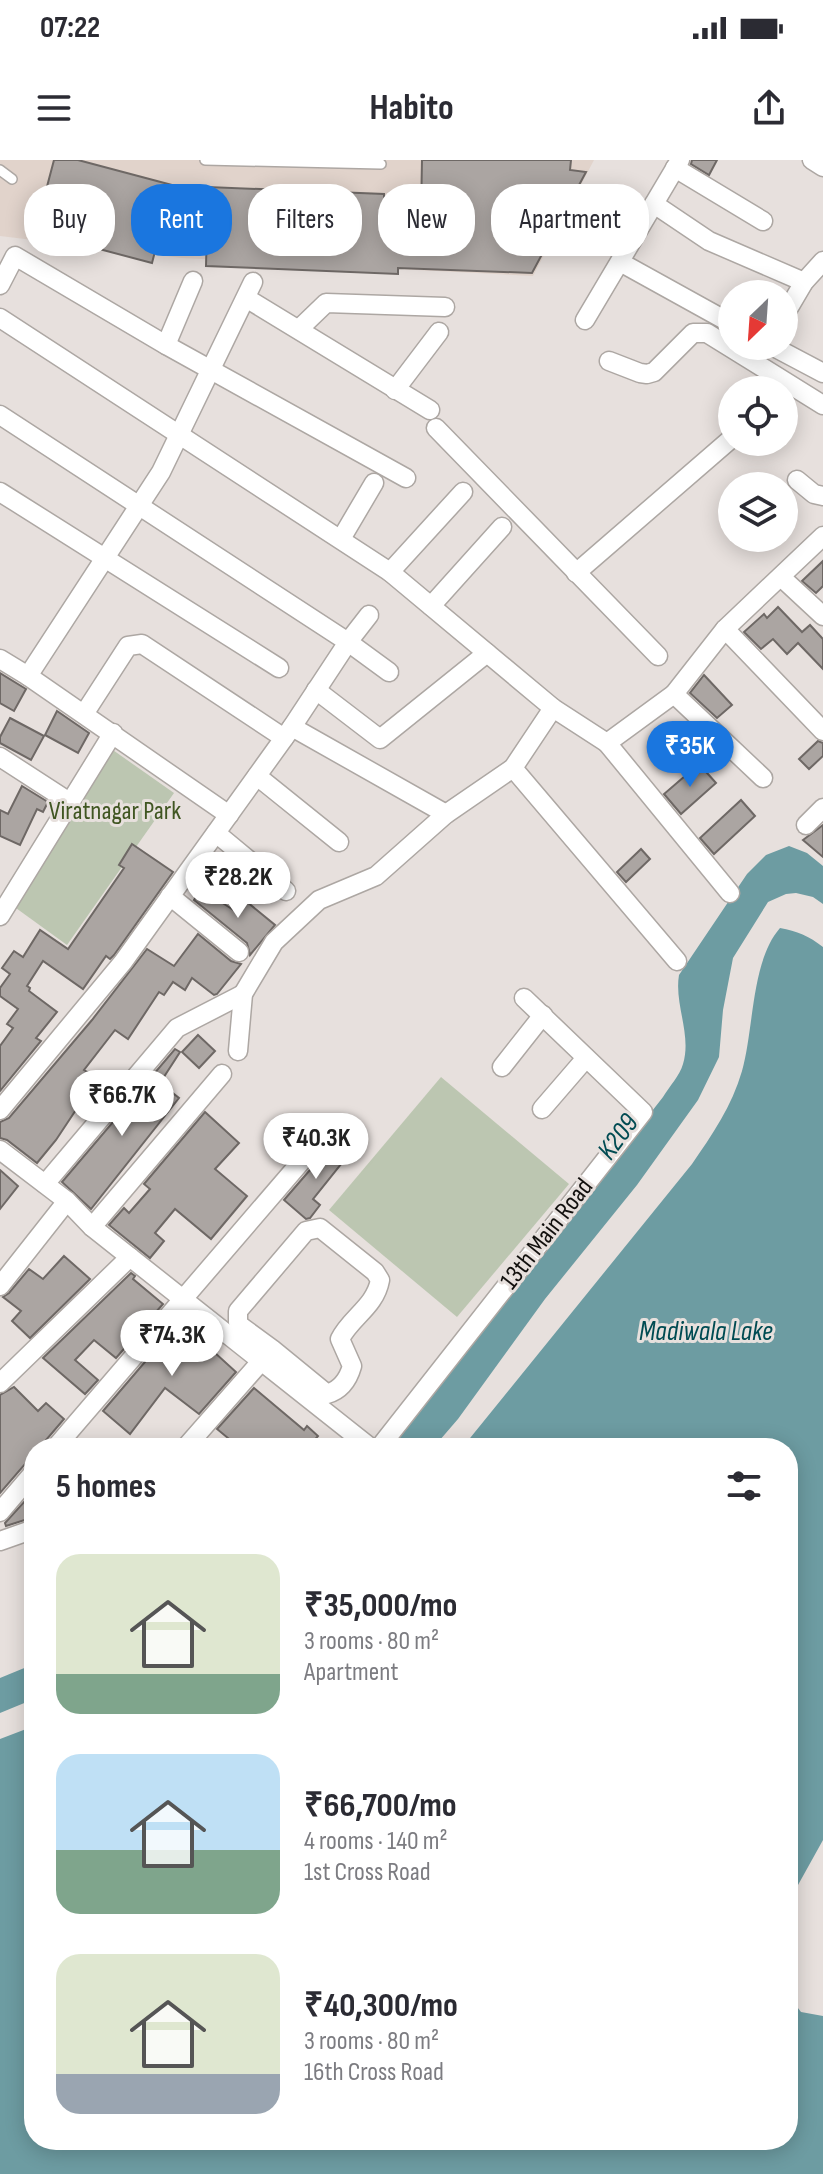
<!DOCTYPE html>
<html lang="en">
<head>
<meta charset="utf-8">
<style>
  body { margin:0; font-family:"Sofia Sans Condensed",sans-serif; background:#f7f7f7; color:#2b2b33; height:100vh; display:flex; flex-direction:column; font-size:30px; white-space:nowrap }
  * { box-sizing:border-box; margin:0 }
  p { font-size:26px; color:#7c7c81 }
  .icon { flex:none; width:44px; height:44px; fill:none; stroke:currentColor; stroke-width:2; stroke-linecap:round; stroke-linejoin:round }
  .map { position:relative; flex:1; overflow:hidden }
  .sheet { position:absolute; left:24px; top:1278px; width:774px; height:712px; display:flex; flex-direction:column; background:#fff; border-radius:32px; box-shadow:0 4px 20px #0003 }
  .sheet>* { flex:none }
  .top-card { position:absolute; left:24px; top:24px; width:776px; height:72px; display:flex; gap:16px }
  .needle { width:52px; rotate:205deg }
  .fabs { position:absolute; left:718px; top:120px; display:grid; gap:16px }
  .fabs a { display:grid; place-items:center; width:80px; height:80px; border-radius:50%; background:#fff; box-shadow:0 4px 20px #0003; font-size:40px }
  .price { position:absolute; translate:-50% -68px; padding:0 18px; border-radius:28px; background:#fff; color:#222; font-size:26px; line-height:52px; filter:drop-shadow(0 2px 4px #0008) }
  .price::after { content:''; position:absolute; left:50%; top:48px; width:24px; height:18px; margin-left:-12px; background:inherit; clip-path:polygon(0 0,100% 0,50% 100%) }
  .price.selected { background:#1a76df; color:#fff }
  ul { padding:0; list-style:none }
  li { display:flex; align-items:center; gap:24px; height:200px; padding:0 32px }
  li span { display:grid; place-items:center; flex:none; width:224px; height:160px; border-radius:24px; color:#555 }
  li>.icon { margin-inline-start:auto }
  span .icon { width:96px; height:96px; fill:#fffc; stroke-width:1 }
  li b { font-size:34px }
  h2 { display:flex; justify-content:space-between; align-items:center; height:96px; padding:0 32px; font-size:34px }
  .chip { padding:0 28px; border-radius:32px; background:#fff; box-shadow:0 4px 20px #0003; font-size:28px; line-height:72px }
  .chip.selected { background:#1a76df; color:#fff }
  .status { display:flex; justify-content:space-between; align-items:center; height:56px; padding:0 40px; background:#fff; direction:ltr }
  .status svg { height:22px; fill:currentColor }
  header { display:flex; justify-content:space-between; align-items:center; height:104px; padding:0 32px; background:#fff; font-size:36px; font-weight:700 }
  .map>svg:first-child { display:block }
  .built { fill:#e1d3cb }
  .green { fill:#bcc6b1 }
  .water { fill:#6d9ca2 }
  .building { fill:#aba5a2; stroke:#6e6865; stroke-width:2 }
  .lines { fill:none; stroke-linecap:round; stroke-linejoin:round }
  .service-casing { stroke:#ada7a3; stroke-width:12 }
  .minor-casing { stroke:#ada7a3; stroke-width:21 }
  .service { stroke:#fff; stroke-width:9 }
  .minor { stroke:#fff; stroke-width:18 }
  .labels { text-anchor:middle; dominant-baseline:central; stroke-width:6; stroke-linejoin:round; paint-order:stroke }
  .park-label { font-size:26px; fill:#405622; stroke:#e7e0dd }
  .street-label { font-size:26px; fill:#12100e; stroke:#e7e0dd }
  .water-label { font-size:28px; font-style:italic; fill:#004b52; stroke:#e7e0dd }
</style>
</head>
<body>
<div class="status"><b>07:22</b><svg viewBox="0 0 49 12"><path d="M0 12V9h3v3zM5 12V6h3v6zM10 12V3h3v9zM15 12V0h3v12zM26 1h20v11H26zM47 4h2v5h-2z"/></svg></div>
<header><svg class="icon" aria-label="menu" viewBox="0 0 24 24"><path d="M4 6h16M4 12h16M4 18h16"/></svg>Habito<svg class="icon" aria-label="share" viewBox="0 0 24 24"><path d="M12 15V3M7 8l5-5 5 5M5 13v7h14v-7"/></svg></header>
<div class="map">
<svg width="823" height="2014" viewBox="0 0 823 2014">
  <rect width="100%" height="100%" fill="#e7e0dd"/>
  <path class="built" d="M0 0H594L533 116 182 98 0 76Z"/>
  <g class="green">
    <path d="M110 588 174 633 67 785 9 743Z"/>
    <path d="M441 917 569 1024 457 1157 329 1050Z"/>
  </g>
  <g class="water">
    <path d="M789 686 807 693 823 706V744L813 737 796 733 786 734 768 742 733 798 723 850 719 897 698 940 637 1025 545 1139 458 1259 433 1288H389L663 937C669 927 680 915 683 904 692 875 674 844 679 815L747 714 766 695Z"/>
    <path d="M780 768C797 771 809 776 823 787V1680L788 1743V1288H462L692 1004C712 975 732 946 742 911 754 869 751 801 780 768Z"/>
    <path d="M34 1504V1539L0 1553V1518Z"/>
    <path d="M34 1566V1980H788V1835L801 1852 823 1856V2014H0V1579Z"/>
  </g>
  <g class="building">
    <path d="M54 0H78L172 25 152 103 35 72Z"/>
    <path d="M422 0H571L570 10 586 12 532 113 398 108V114L206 106 208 27 384 34V54L421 55Z"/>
    <path d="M692 0H717L709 15 691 4Z"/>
    <path d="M823 401V426L816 433 802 421Z"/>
    <path d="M778 447 802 472 810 465 823 479V509L798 483 787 494 773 479 761 489 744 472 764 454 767 458Z"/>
    <path d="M0 513 26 529 14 551 0 543Z"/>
    <path d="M704 515 732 545 717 558 690 533Z"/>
    <path d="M57 551 89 573 78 593 45 575Z"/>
    <path d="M10 558 44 576 31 600 0 583V577Z"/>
    <path d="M818 581 823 583V596L809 609 799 599Z"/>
    <path d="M699 604 716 623 681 654 664 634Z"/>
    <path d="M22 626 48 642 43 652 37 649 20 685 0 676V650L8 654Z"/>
    <path d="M741 640 755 656 714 694 700 678Z"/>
    <path d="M823 665V697L803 680Z"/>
    <path d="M132 684 173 712 114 795 110 799 106 796 83 829 43 801 27 826 30 828 29 831 57 852 36 878 41 881 0 931V886L13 868 7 864 18 849 0 836V828L10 814 2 808 14 791 23 797 40 770 68 789 124 708 119 705Z"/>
    <path d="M641 689 650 699 626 722 617 712Z"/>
    <path d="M201 729 238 753 247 742 275 765 250 795 247 783 194 740Z"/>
    <path d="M198 774 231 801 241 804 217 834 214 835 192 818 185 830 173 822 164 835 159 832 128 879 115 870 84 910 97 918 56 980 37 1003 7 980 0 978V962L9 958 92 860 147 789 174 806Z"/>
    <path d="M198 875 215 891 199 908 182 892Z"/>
    <path d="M175 889 180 892 160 923 179 938 91 1049 62 1022Z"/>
    <path d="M205 952 239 983 215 1009 247 1036 211 1079 175 1049 155 1073 164 1081 150 1098 109 1065 124 1048 129 1053 150 1029 144 1024Z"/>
    <path d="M335 981 350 993 313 1039 320 1045 310 1058 306 1059 284 1040Z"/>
    <path d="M0 1010 18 1026 0 1049Z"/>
    <path d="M64 1096 90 1119 30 1178 12 1161 21 1151 3 1137 9 1133 29 1109 43 1119Z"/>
    <path d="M131 1113 135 1116 133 1119 163 1144 116 1198 94 1180 75 1200 98 1220 85 1234 43 1198Z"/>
    <path d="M180 1161 236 1212 199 1254 165 1228 130 1274 103 1251Z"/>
    <path d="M14 1227 38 1251 46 1243 64 1259 46 1280 43 1288H34V1300L25 1304 0 1333V1235Z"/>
    <path d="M254 1228 304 1270 307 1266 318 1276 308 1288H240L217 1269Z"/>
    <path d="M34 1331V1357L6 1366 5 1363Z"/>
  </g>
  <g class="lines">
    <g class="service-casing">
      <g id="service">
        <path d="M205 0 381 4"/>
        <path d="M0 10 12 19"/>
      </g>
    </g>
    <g class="minor-casing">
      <g id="minor">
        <path d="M812 0 823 7"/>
        <path d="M675 8 763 61"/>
        <path d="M654 44 709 81 804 122"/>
        <path d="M620 102 732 164"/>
        <path d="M0 125 15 96 166 185 406 318"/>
        <path d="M246 138 430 250"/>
        <path d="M784 156 804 122 823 101"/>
        <path d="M0 158 390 412 553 548 607 583 674 534 725 469 823 376"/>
        <path d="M585 160 680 0"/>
        <path d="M299 169 326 143 445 147"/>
        <path d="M166 185 193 121"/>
        <path d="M772 186 823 213"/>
        <path d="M609 201 640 213 647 214 654 212 693 173H707L823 245"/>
        <path d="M395 230 439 172"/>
        <path d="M0 255 348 482 292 567 123 802 0 950"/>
        <path d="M436 268 658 496"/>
        <path d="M797 320 814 334 823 336"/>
        <path d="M0 332 279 508"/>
        <path d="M341 379 374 323"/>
        <path d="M390 412 463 332"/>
        <path d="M576 413 732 278"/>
        <path d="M781 417 823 456"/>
        <path d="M431 446 502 367"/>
        <path d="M369 455 348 482 389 512"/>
        <path d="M725 469 823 571"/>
        <path d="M0 499 28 516 161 312 253 122"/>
        <path d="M28 516 229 655"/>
        <path d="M316 530 380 579 487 493"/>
        <path d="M674 534 763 618"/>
        <path d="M84 554 128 486 142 484 284 578"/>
        <path d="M292 567 446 654"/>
        <path d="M607 583 730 733"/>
        <path d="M0 597 71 643"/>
        <path d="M513 608 677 801"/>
        <path d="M257 616 339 682"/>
        <path d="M806 665 823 648"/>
        <path d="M216 673 286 731"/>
        <path d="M170 736 239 792"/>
        <path d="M0 756 113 573"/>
        <path d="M238 891 243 834 274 782 319 740 376 716 446 654 513 608 553 548"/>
        <path d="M502 907 543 855"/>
        <path d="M542 949 586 898"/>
        <path d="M0 990 67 1041 92 1067 371 1288"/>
        <path d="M45 1024 177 868 243 834"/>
        <path d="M92 1067 222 914"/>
        <path d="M0 1126 67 1041"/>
        <path d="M0 1223 130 1097"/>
        <path d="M55 1288 330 968"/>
        <path d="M185 1288 272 1189 242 1167 238 1163V1151L306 1071 320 1068 375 1112 380 1120C375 1147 351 1157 340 1179L352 1206C348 1220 341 1230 327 1234L272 1189"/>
        <path d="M379 1288 643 952 524 838"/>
        <path d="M0 1352 34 1312"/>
        <path d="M0 1381 34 1369"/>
      </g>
    </g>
    <use href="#service" class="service"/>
    <use href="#minor" class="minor"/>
  </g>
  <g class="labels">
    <g class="park-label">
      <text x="115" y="651">Viratnagar Park</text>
    </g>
    <g class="street-label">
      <text transform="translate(547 1074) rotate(-52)">13th Main Road</text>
    </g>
    <g class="water-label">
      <text transform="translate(618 977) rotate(-54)">K209</text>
      <text x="706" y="1171">Madiwala Lake</text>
    </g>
  </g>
</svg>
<div class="fabs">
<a><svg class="needle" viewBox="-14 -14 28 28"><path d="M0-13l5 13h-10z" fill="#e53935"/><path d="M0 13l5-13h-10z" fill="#7c7c81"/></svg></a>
<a><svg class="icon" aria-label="locate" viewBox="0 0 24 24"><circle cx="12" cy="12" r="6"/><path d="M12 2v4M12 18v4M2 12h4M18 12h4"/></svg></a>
<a><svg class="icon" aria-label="layers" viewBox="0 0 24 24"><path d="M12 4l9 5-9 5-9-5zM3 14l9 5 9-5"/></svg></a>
</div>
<b class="price selected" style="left:690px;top:629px">₹35K</b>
<b class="price" style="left:238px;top:760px">₹28.2K</b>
<b class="price" style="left:122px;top:978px">₹66.7K</b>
<b class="price" style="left:316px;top:1021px">₹40.3K</b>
<b class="price" style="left:172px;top:1218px">₹74.3K</b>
<div class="top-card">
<a class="chip">Buy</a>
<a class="chip selected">Rent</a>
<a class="chip">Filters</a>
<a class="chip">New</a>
<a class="chip">Apartment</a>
</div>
<section class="sheet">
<h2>5 homes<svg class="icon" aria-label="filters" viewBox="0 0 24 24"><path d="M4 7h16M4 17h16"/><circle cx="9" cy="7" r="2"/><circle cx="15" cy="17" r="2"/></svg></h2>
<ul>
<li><span style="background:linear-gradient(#dfe7d0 75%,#7fa58c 0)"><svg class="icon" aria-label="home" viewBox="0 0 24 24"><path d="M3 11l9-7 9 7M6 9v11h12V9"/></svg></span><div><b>₹35,000/mo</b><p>3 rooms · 80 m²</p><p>Apartment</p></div></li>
<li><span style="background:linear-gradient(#bfe0f5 60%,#7fa58c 0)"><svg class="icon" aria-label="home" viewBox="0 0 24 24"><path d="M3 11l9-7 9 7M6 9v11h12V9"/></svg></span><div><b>₹66,700/mo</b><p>4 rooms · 140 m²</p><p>1st Cross Road</p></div></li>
<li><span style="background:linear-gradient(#dfe7d0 75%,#9aa5b1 0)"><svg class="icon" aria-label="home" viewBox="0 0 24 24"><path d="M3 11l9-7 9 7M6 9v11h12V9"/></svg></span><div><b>₹40,300/mo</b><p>3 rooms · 80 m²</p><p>16th Cross Road</p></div></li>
</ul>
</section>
</div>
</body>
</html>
